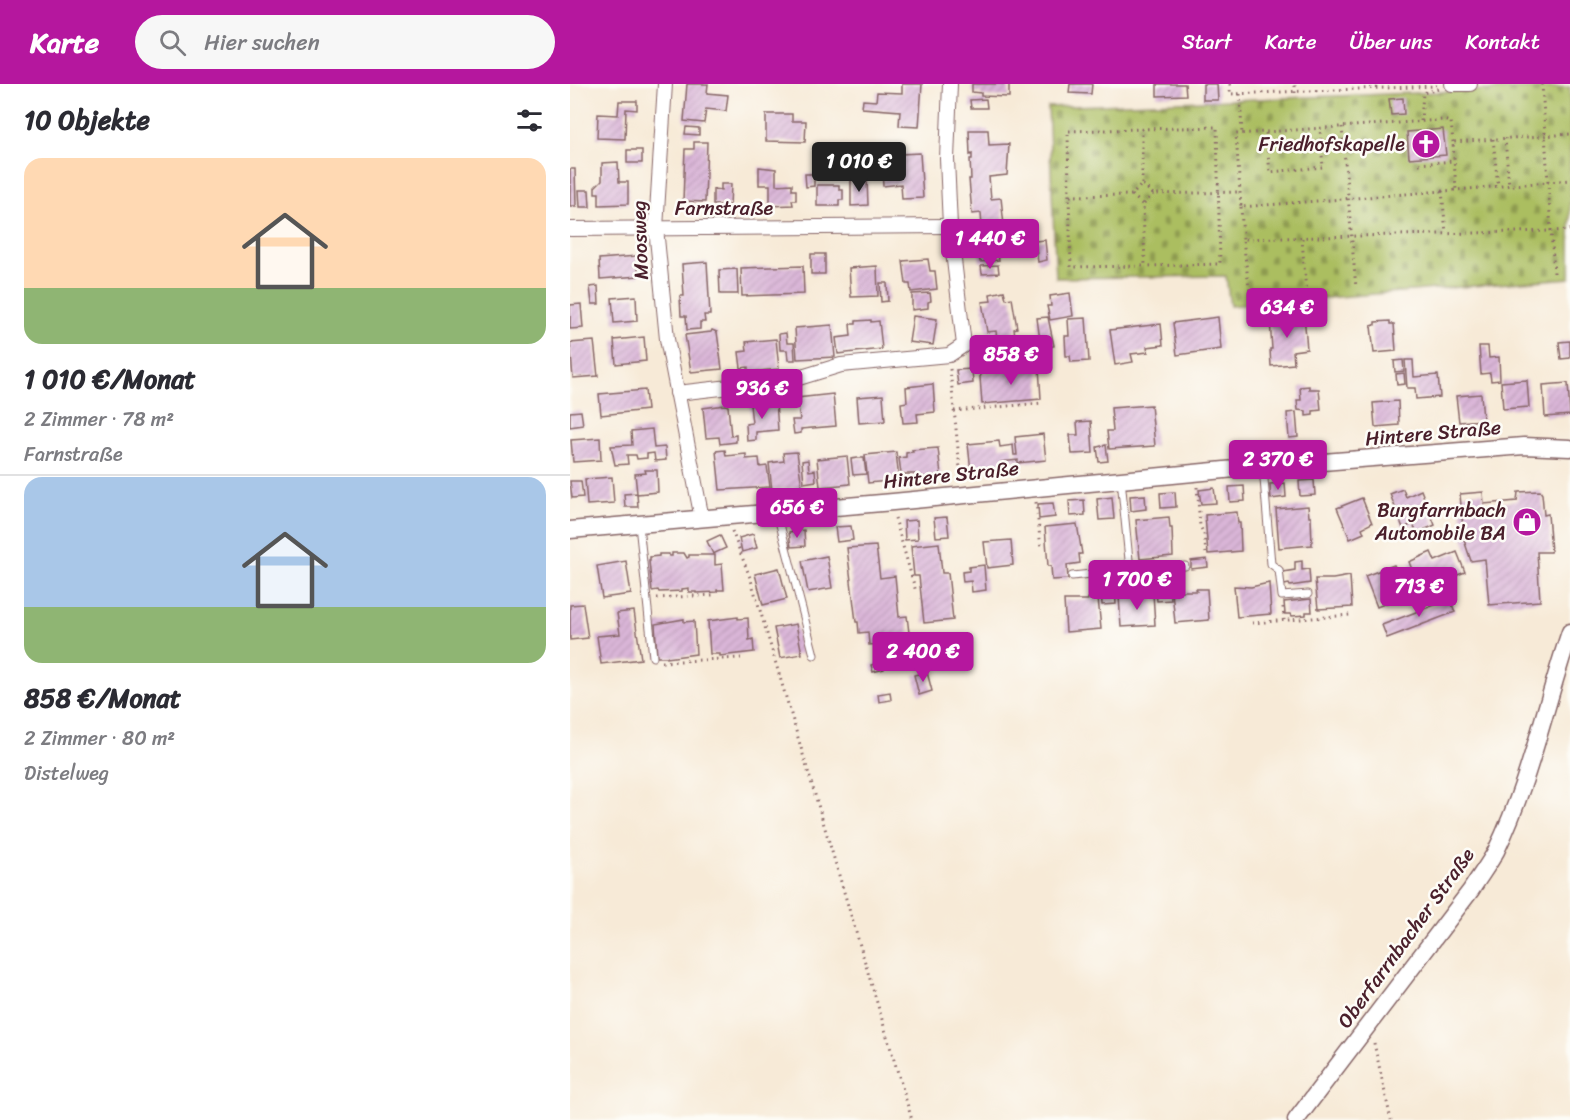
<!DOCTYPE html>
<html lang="de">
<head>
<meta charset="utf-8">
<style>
  body { margin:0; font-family:Sriracha,sans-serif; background:#f7f7f7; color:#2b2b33; height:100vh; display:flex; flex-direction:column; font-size:22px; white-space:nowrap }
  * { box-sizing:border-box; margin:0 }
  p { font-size:20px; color:#7c7c81 }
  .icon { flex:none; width:33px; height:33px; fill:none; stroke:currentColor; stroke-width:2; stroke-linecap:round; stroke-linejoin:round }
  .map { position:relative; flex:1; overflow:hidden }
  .panel { display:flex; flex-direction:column; background:#fff; width:570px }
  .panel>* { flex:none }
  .price { position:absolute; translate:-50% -51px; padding:0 14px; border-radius:6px; background:#b5179e; color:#fff; font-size:20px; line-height:39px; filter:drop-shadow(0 2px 3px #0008) }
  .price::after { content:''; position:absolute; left:50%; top:36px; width:18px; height:14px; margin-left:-9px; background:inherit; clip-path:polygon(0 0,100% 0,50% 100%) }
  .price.current { background:#222; color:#fff }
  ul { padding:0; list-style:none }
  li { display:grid; align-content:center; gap:12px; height:318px; padding:0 24px }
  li+li { border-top:2px solid #e1e1e2 }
  li span { display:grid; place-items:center; height:186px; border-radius:18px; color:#555 }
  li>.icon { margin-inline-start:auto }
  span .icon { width:108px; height:108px; fill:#fffc; stroke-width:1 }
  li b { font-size:26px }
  h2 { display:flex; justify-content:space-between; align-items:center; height:72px; padding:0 24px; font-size:26px }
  header { display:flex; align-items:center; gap:36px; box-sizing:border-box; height:84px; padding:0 30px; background:#b5179e; color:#fff }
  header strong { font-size:28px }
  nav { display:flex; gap:33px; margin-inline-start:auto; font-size:21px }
  .search { width:420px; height:54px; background:#f7f7f7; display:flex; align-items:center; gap:15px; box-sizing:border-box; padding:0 21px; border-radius:33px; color:#7c7c81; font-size:22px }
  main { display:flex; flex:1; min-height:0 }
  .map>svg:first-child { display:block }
  .cemetery { fill:url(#cemetery-stones); stroke:#7a6e46; stroke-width:1.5 }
  .building { fill:url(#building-hatch) }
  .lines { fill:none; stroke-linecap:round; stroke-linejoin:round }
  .service-casing { stroke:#876667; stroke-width:9 }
  .minor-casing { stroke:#876667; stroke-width:16 }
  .tertiary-casing { stroke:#876667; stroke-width:19 }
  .path { stroke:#876667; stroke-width:3; stroke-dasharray:1.5 4.5; stroke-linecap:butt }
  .service { stroke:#fff; stroke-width:7 }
  .minor { stroke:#fff; stroke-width:14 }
  .tertiary { stroke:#fff; stroke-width:16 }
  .labels { text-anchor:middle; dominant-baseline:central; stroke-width:5; stroke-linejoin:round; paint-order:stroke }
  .poi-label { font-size:20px; fill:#4a1f2b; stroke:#fdfcf7; text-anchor:end }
  .street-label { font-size:20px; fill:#4a1f2b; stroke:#fdfcf7 }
</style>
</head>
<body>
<header>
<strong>Karte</strong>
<div class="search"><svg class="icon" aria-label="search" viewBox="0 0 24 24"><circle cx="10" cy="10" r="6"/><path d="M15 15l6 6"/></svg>Hier suchen</div>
<nav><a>Start</a><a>Karte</a><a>Über uns</a><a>Kontakt</a></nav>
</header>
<main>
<section class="panel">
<h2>10 Objekte<svg class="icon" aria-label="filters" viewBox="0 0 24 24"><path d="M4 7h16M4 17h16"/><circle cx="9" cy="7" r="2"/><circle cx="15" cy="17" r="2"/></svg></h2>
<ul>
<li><span style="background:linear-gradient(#ffd9b3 70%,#8fb573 0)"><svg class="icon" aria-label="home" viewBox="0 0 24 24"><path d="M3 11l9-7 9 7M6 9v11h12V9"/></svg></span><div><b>1 010 €/Monat</b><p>2 Zimmer · 78 m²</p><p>Farnstraße</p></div></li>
<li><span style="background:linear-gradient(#a9c7e8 70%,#8fb573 0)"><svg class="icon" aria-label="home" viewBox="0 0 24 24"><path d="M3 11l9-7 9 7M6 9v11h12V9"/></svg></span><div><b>858 €/Monat</b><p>2 Zimmer · 80 m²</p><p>Distelweg</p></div></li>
</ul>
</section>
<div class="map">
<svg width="1000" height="1036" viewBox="0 0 1000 1036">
  <defs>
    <pattern id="cemetery-stones" width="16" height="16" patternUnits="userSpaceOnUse" patternTransform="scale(1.5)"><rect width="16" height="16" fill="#abbe61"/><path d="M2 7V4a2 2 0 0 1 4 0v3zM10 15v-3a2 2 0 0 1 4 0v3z" fill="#8d9a50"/></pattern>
    <pattern id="building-hatch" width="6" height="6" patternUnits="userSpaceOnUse" patternTransform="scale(1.5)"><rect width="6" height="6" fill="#dab6d8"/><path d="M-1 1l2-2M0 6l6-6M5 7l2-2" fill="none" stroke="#bd9cba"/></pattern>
  </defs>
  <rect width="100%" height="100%" fill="#fdfcf7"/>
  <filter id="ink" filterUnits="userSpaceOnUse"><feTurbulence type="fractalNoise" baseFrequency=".0167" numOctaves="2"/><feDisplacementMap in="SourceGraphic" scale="12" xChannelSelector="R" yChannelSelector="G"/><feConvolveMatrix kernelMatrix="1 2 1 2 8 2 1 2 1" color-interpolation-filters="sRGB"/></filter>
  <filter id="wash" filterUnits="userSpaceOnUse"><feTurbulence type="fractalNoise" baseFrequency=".008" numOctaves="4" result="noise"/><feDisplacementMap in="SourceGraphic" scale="24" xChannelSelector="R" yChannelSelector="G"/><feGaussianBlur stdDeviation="1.35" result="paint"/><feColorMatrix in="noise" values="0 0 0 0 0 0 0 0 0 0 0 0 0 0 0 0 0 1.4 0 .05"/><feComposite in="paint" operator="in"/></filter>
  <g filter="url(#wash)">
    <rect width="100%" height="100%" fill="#f7ead7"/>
    <path class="cemetery" d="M1000 3V194L660 222 656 192 486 194 478 23Z"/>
    <g id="blocks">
      <g class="building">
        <path d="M117 0H138L137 9 158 11 156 27 136 25 134 39 114 37Z"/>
        <path d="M332 0H352L349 43 329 42 330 27 292 24 293 16 306 17 307 8 332 9Z"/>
        <path d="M402 0H439V13L411 12V9L402 8Z"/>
        <path d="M500 0H522L521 10 499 9Z"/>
        <path d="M587 0H615L616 11 587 12Z"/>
        <path d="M633 0H647L648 16H633Z"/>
        <path d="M833 14 834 30 821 31 819 15Z"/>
        <path d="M416 15 417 24H401L400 16Z"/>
        <path d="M49 17H67V26L56 25 55 55 27 54 28 30 48 31Z"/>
        <path d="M196 30H222V37H236L235 58 196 57Z"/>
        <path d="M116 43 129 44V51L115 50Z"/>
        <path d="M873 45 876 71 839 74 837 48Z"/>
        <path d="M399 46H418L419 61 439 60 437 91 419 93 421 115 431 114 434 141 412 143 411 129 402 130 399 95H401L400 75H402V70L400 71Z"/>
        <path d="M124 58H137L135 118 113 117 115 65H124Z"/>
        <rect x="57" y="66" width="15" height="13"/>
        <path d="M350 69 353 114 332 115 331 100 313 102 312 85 330 84V70Z"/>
        <path d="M48 78 49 98H58V120L29 121V109H25V103L32 96V79Z"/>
        <path d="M189 83 206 85V101L222 100V106H226V116H222L223 121 200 122V101H189Z"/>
        <path d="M0 85H5L6 122H0Z"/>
        <path d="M235 90H244V102L236 103Z"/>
        <path d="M281 96H297L298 121 281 122Z"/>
        <path d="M151 100H161L160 121H143V105L151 106Z"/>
        <path d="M247 101H269V106H273V116H269V122H247Z"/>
        <path d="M9 106H19L20 123H10Z"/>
        <path d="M426 154 429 176 410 178 407 156Z"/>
        <path d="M475 156 477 176 468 178 465 157Z"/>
        <rect x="241" y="170" width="14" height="20"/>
        <path d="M67 172 69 192 30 195 29 175Z"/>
        <path d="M358 175 360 187H365L367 205 341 208 340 200H336L333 177Z"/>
        <path d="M137 178 140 231H134L135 238H130V245L117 246 116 232H111L110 212H114L112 180Z"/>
        <path d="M428 181 429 189 412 190 411 182Z"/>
        <path d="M233 182 234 210 172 212 171 184Z"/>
        <path d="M307 182 308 212 281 213 279 184Z"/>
        <path d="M167 185 168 210H150L149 186Z"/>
        <path d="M310 199H317L318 217 311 218Z"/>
        <path d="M28 202 29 220H22L20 203Z"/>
        <path d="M434 207 436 215 442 214 447 244 444 245 445 252 427 255 426 247 417 248 412 218 421 217 420 210Z"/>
        <path d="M360 209 361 217 358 218V224L342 226V210Z"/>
        <path d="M500 209 503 232 480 236 477 222H481L480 212Z"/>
        <path d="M66 212 67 237 44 239 42 214Z"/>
        <path d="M11 220 13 244 0 245V221Z"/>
        <path d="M734 231 737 265 723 267 724 280 701 282 700 265H702L700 236Z"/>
        <path d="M343 232 367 235 363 261 339 258Z"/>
        <path d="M478 233 484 262 471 264 467 234Z"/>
        <path d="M648 233 651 265 607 271 603 239Z"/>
        <path d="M516 234 519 277 501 278 500 272H496L495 252H499L498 235Z"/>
        <path d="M301 236V238L309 237 312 265 268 270 266 254 281 252 280 240H286V237Z"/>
        <path d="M820 237V240H824L826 267 804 269 801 242 805 241V238Z"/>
        <path d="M591 240 593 261 577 263 578 268 561 270 563 278 545 281 540 246Z"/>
        <path d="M262 241 265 273 227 275 225 244Z"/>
        <path d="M142 246 147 248 152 285 121 288 115 251 141 248Z"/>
        <path d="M216 249 217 259H224L225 276H218L217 266H210L209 250Z"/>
        <path d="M74 253 76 277 46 280 44 256Z"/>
        <path d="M206 255 209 285 178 288V283L171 284 169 268 177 267 176 258Z"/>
        <path d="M24 257 28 292 3 294 0 259Z"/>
        <path d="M1000 257V274L991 275 989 258Z"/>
        <path d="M909 262H918L919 274 929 273 930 296 921 297 920 289 911 290Z"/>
        <path d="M833 276 834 287 825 288 824 277Z"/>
        <path d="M835 276H843L844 293 868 291 870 313 846 315 845 304H837Z"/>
        <path d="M469 283 471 315 412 320 410 293 412 289Z"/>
        <path d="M402 285 403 299 388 301 386 286Z"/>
        <path d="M834 289 835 300 827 301 826 290Z"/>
        <path d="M957 296 959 323 933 325 931 298Z"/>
        <path d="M998 299 1000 331 975 333 973 301Z"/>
        <path d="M363 300 365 328 347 330 348 338 333 339 331 319 337 318 336 303Z"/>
        <path d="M739 302V305H749L751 326 743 327V331L736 332V327L728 326 727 316H731L730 303Z"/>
        <path d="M75 306 77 326 31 331 29 310Z"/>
        <path d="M263 310 266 342 231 345V349L224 350 222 336H230L227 314Z"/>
        <path d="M911 310 913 336 889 338 886 312Z"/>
        <path d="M313 311 315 337 289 339 287 313Z"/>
        <path d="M828 317 829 341 805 343 803 319Z"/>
        <path d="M206 318 208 346 186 348V356L177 357 176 340 182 339 180 321Z"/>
        <path d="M155 321 158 322 161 352 166 351V358L150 360 149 353 136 354 133 324Z"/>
        <path d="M581 321 585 362 539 365 537 347H543L541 324Z"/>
        <path d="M11 327 13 341 0 343V328Z"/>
        <path d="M726 328 728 353 719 354 717 329Z"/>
        <path d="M521 337 523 369 502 370 500 351H508L507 338Z"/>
        <path d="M82 345 84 364 95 363 96 376 85 377 84 369 77 370V374L67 375 66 371H57L58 380 45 381 41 362 62 361 61 347Z"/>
        <path d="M473 350 476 376 448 379V376L431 378 432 384 401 387 398 360 429 357 430 363 443 361 444 371H447L445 353Z"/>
        <path d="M30 354 31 376 3 378 1 356Z"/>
        <path d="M536 361 538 377 529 378 527 363Z"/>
        <path d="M368 364 371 391 346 394 345 390H331L329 374 336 373V369L343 368 342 366Z"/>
        <path d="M155 366 156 372 176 370V375L189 374 190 383 197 382 200 403 150 406 146 367Z"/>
        <path d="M227 368 232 403 202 406 199 379 214 377 213 369Z"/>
        <path d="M326 368 329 396 298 399 295 371Z"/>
        <path d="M277 372 280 400 250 403 247 375Z"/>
        <path d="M288 374H294L296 390 283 391 281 375Z"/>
        <path d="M238 376 239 387 245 386 246 397 234 399 232 377Z"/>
        <path d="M75 386H87L88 408 67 410 68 423H55L54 410 67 409 65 390 76 389Z"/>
        <path d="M42 393 44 419 17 421 15 395Z"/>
        <path d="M744 396 745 411 730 412 729 397Z"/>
        <path d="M0 397H11L13 413 2 414Z"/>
        <path d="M715 399 716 413 701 415 700 400Z"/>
        <path d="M674 402 675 417 660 418 659 403Z"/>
        <path d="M644 404 646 419 631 420 629 406Z"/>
        <path d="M833 405 836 413 851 406 865 441 847 449 843 440 833 444 820 410Z"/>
        <path d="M970 407 972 410 974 431 978 430 981 468H967L970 517 919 521 915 475 901 477 894 456 890 410 913 408 914 420 947 417 948 408Z"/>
        <path d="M605 408 606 423 591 424 590 409Z"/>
        <path d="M575 411 576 425 561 427 560 412Z"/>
        <path d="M542 413 544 435 529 436 527 415Z"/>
        <path d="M792 414 802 439 792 444 794 449 780 455 767 424Z"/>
        <path d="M514 416 515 431 500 432 499 417Z"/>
        <path d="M483 419 485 433 469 435 468 420Z"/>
        <path d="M738 422 739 433H741L742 461 709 464 706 425Z"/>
        <path d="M667 428 668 439H670L671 467 638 470 635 431Z"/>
        <path d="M377 433 379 452 366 453 364 434Z"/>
        <path d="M599 433 600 444H602L603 472 570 475 566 436Z"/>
        <path d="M347 436 348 455 335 456 334 437Z"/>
        <path d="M507 440 512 470H509L510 479 497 481 498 495 482 496 481 482H478L475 443Z"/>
        <path d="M281 442 283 456 267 458 265 443Z"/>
        <path d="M234 446 235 462 221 463 219 448Z"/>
        <path d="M183 450 187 464 172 468 169 454Z"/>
        <path d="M150 451 156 464 143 470 137 457Z"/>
        <path d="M441 456 443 481 417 484 414 458Z"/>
        <path d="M369 459 372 489H378L383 536 354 539 349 492H344L341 462Z"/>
        <path d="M306 462 310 494 325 492 329 533 337 532 340 557 299 561 298 548 289 549 288 538H286L277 464Z"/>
        <path d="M861 468 865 477 887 468 895 488 860 502 863 509 853 513 850 505 807 523 795 492 824 481 830 493 843 488 839 478Z"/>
        <path d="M102 469H114L117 474 119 473V471H145V481L152 480 154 506H147V508L126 509V508H119V504L112 505V507L89 508 88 506 82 507 79 477H80V473L89 472V470H99V472H102Z"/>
        <path d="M257 472 262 504 238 508 232 477Z"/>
        <path d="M637 475 638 483 621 485V477Z"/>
        <path d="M56 477 61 510 32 514 27 482Z"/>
        <path d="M732 477V486L739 485 740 499 720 502 719 500 714 501 713 488 725 486V478Z"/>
        <path d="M414 481 416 506 402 508 401 497 393 498 392 488 399 487V483Z"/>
        <path d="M209 484 217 515 193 521 185 490Z"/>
        <path d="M780 492 782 523 748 525 745 495H763Z"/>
        <path d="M699 499 701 530 667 533 664 502 681 503Z"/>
        <path d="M600 500 601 516 587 517 585 501Z"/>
        <path d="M545 504 546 520 532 521 531 505Z"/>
        <path d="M626 505H637L639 536 605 539 602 507H627Z"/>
        <path d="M583 509 585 541 551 543 549 512H566Z"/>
        <path d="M518 514H528L531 545 496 548 494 516H518Z"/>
        <path d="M741 515 742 528H736V531L722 532 721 530H715L714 518Z"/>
        <path d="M880 515 885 528 817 554 812 541Z"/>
        <path d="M13 520 18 554 0 556V521Z"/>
        <path d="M64 527 71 575 31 580 27 552 50 550 47 529Z"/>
        <path d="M168 533V535L178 534 179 556 183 555 184 568 150 572V570H140L138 537Z"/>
        <path d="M114 535V538L124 537 126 570 97 574V573H87L85 540Z"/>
        <path d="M226 540 232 570 210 574 204 544Z"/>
        <path d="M312 578 314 585 303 588 301 581Z"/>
        <path d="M357 588 362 607 349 611 344 591Z"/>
        <path d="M320 608 321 616 309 618 308 610Z"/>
      </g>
    </g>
  </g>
  <g filter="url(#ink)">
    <use href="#blocks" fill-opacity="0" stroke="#876667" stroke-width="1.5"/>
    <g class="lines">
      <g class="service-casing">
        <g id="service">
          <path d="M693 383 701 480 709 486 712 512 738 510"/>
          <path d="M551 395 560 486 615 482"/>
          <path d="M207 429 244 571"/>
          <path d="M69 441 83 573"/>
          <path d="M502 492 560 486"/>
        </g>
      </g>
      <g class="minor-casing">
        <g id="minor">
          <path d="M95 0 86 144 97 255 132 435"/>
          <path d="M882 0H900"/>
          <path d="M0 145 380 142"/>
          <path d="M107 309 222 296 271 281 379 271 394 261 380 142 377 75 380 0"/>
        </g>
      </g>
      <g class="tertiary-casing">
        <g id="tertiary">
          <path d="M0 446 323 418 665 385 954 362 1000 364"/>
          <path d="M726 1036 901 806C909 793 919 780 926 767 960 697 975 621 1000 548"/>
        </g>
      </g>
      <g class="path">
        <path d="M660 0V10L867 2"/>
        <path d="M972 0 978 98 886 106 883 58C922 55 961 53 1000 50"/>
        <path d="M725 9V0"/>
        <path d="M670 10 672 50"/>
        <path d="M851 37 853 9 869 5"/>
        <path d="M772 43 786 204"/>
        <path d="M696 49 700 88 753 83 750 45"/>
        <path d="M935 54 939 102"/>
        <path d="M923 55 928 102"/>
        <path d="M883 58 881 38 872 36 666 50 671 123 886 106"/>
        <path d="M849 80 883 77"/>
        <path d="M572 100V45L647 43 650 180 575 182"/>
        <path d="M872 107 876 149"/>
        <path d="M583 110 573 121 575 182 501 183 499 112 562 111 572 100 583 110 670 108"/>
        <path d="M562 111 573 121"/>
        <path d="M499 112 498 47 572 45"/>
        <path d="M671 123 673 155"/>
        <path d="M732 154 736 209"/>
        <path d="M984 189 981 147 1000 146"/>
        <path d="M680 212 673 155 981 147 978 98 1000 96"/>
        <path d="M380 285 391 395"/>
        <path d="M384 327 472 319"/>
        <path d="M627 403 630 442 634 450 636 469"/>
        <path d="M466 418 471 464"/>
        <path d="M325 434 346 508"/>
        <path d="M162 447 181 496 342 1036"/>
        <path d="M87 514 143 511"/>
        <path d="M713 523 714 536"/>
        <path d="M682 539 780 531"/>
        <path d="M92 578 171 574"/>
        <path d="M804 959 821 1036"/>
      </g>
      <use href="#service" class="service"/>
      <use href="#minor" class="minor"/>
      <use href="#tertiary" class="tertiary"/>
    </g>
  </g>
  <defs>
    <g id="church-disc" transform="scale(1.5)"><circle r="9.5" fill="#b5179e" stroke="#fdfcf7"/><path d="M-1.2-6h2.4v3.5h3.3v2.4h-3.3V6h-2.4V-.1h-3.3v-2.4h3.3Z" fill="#fff"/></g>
    <g id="shop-disc" transform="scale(1.5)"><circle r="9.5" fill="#b5179e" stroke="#fdfcf7"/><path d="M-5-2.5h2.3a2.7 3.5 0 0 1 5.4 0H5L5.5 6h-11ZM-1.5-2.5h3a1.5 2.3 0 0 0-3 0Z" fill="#fff"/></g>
  </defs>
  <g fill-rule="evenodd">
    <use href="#church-disc" x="856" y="60"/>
    <use href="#shop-disc" x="957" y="438"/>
  </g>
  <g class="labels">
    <g class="poi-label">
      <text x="835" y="60">Friedhofskapelle</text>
      <text x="936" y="426">Burgfarrnbach<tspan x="936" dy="23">Automobile BA</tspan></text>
    </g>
    <g class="street-label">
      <text x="154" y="124">Farnstraße</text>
      <text transform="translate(70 156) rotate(-92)">Moosweg</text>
      <text transform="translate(863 349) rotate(-5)">Hintere Straße</text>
      <text transform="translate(381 391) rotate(-6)">Hintere Straße</text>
      <text transform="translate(836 854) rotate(-54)">Oberfarrnbacher Straße</text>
    </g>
  </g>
</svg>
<b class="price current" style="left:289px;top:109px">1 010 €</b>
<b class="price" style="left:420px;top:186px">1 440 €</b>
<b class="price" style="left:717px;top:255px">634 €</b>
<b class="price" style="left:441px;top:302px">858 €</b>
<b class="price" style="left:192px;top:336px">936 €</b>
<b class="price" style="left:708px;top:407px">2 370 €</b>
<b class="price" style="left:227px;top:455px">656 €</b>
<b class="price" style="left:567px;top:527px">1 700 €</b>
<b class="price" style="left:849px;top:534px">713 €</b>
<b class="price" style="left:353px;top:599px">2 400 €</b>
</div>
</main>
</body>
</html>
